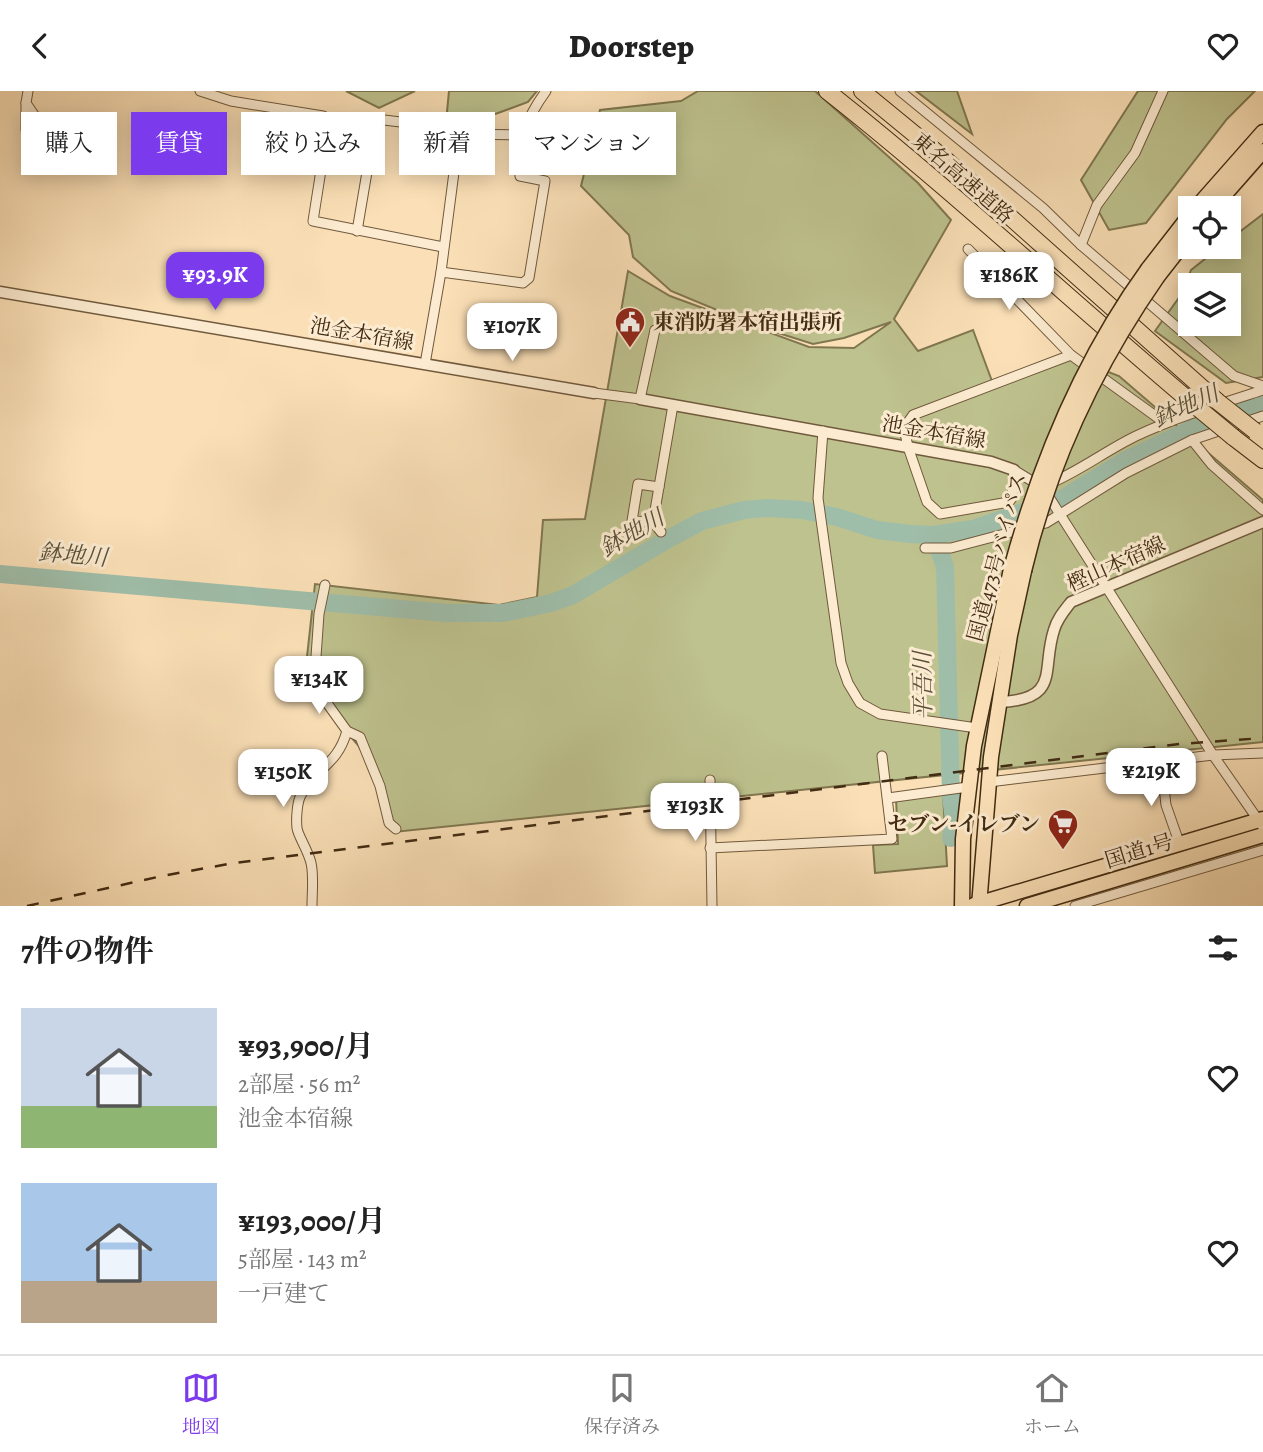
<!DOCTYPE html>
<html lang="ja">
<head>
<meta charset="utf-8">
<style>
  body { margin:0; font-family:Alegreya,"Noto Serif JP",serif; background:#f6f6f6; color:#222; height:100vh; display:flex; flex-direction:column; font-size:26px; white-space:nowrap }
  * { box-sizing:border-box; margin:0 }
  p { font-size:23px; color:#767676 }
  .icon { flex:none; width:38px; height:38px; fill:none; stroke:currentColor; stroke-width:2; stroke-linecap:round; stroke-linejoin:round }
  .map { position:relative; height:815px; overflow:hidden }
  .side { display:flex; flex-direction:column; background:#fff; flex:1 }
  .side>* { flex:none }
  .guide { position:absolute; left:21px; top:21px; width:700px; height:63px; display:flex; gap:14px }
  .tools { position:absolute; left:1178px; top:105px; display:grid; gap:14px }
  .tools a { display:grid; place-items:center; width:63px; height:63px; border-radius:0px; background:#fff; box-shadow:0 4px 18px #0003; font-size:35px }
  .price { position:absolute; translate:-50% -60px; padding:0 16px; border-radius:14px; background:#fff; color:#222; font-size:23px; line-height:46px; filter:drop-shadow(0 2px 4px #0008) }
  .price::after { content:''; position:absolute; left:50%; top:42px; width:21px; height:16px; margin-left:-10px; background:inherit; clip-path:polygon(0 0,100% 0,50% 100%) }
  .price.selected { background:#7c3aed; color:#fff }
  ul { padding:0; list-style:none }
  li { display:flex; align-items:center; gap:21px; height:175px; padding:0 21px }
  li span { display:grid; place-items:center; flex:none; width:196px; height:140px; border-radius:0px; color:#555 }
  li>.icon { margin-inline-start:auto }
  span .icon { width:84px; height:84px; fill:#fffc; stroke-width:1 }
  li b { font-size:30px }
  h2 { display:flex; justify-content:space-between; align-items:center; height:84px; padding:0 21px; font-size:30px }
  .tag { padding:0 24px; border-radius:0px; background:#fff; box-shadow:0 4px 18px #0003; font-size:24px; line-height:63px }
  .tag.selected { background:#7c3aed; color:#fff }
  header { display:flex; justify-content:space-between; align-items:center; height:91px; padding:0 21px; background:#fff; font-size:32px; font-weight:800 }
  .dock { display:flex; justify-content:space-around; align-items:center; height:98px; border-top:2px solid #e0e0e0; background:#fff; font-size:19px; color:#767676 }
  .dock a { display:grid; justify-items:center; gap:4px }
  .dock .selected { color:#7c3aed }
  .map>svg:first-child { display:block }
  .green { fill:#bec28e; stroke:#807750; stroke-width:2; fill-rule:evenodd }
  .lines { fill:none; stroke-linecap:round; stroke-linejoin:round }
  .river { stroke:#9fbeaa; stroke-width:18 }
  .minor-casing { stroke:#70593c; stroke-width:11 }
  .tertiary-casing { stroke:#70593c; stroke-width:13 }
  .trunk-casing { stroke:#422c13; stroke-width:17 }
  .motorway-casing { stroke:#422c13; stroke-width:18 }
  .minor { stroke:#fcebd0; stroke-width:9 }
  .tertiary { stroke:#fcebd0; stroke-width:10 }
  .trunk { stroke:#fbe0b7; stroke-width:14 }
  .motorway { stroke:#fbe0b7; stroke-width:16 }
  .rail { stroke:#422c13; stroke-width:2.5; stroke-dasharray:12 12; stroke-linecap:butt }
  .trunk-bridge-casing { stroke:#422c13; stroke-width:17; stroke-linecap:butt }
  .motorway-bridge-casing { stroke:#422c13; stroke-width:18; stroke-linecap:butt }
  .trunk-bridge { stroke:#fbe0b7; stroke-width:14 }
  .motorway-bridge { stroke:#fbe0b7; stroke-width:16 }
  .labels { text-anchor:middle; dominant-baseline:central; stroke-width:6; stroke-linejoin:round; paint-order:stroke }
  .street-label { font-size:21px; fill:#422c13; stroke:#fcebd0 }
  .poi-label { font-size:21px; font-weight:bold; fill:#422c13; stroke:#fcebd0; text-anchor:start }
  .water-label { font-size:23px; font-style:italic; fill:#595039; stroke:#fcebd0 }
</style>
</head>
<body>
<header><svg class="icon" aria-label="back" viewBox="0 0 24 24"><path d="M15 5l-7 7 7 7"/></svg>Doorstep<svg class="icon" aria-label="heart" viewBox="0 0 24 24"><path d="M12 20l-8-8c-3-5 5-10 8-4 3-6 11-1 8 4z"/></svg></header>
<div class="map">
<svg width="1263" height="815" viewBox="0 0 1263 815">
  <rect width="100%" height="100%" fill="#fbe0b7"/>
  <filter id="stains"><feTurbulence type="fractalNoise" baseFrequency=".00286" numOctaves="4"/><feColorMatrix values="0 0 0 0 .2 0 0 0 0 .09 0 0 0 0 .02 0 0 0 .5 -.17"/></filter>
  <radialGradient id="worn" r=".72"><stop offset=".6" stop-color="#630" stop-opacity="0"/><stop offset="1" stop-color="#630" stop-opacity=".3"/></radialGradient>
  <g class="green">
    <path d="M346 0H415L379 17Z"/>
    <path d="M449 0H537L528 11 468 33 447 21Z"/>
    <path d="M698 0H815L918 92 951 129 894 228 918 260 973 239 992 290 1062 263 1119 285 1263 409V651L394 741 376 685 358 654 304 593 315 493 499 514 537 506 543 429 585 428 628 180 670 205 809 256 854 257 891 231 844 247 813 253 753 234 671 200 633 166 629 144 581 95 600 19 681 10Z"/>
    <path d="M916 0H957L972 43Z"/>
    <path d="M1138 0H1255L1227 28 1146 132 1109 139 1081 89Z"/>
    <path d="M1263 123V286L1226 292 1155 240 1183 201 1191 179 1220 156H1228L1229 149ZM1190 194H1228V233H1190Z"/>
    <path d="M943 702 947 775 875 782 873 754 898 753 896 707Z"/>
  </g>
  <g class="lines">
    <g class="river">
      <path d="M934 444 945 476 951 705 954 730 951 747"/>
      <path d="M0 483 447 522H503L551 512 573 504 670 447 702 430 744 419 767 417 802 419 837 426 877 439 910 443 934 444 973 438 1064 407 1126 369 1222 323 1263 314"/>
    </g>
    <g class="minor-casing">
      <g id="minor">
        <path d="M200 0 231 10 323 25 329 28 313 130 443 156"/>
        <path d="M900 0 1043 117 1081 154 1234 285 1263 295"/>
        <path d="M26 12 41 34 39 40 32 43 26 39Z"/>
        <path d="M26 12 28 0"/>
        <path d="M357 140 376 28 433 35 459 43 521 44"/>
        <path d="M1081 154 1097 114 1135 62 1163 0"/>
        <path d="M968 158 1071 264 1165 332"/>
        <path d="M441 181 523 192 529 187 545 90 520 85C516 52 527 26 546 0"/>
        <path d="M1071 264 913 324 904 337 908 356 927 411 940 423 1009 411 1012 407 1014 379 1032 390 1049 406 1213 664 1263 736"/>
        <path d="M425 273 441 181 459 43"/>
        <path d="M594 302 640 308 655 239"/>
        <path d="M823 340 818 407 841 572 848 592 860 612 880 623 977 637"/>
        <path d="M1192 349 1212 374 1263 419"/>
        <path d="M1051 392C1081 379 1107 359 1136 345 1177 326 1220 313 1263 299"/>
        <path d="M653 431 632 430 638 393 659 396"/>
        <path d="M661 441 653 431 673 314"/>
        <path d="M925 457H951L1046 432 1126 382 1192 349 1263 325"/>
        <path d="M325 494 319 523 314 594 347 640 360 646 380 695 389 732 396 738"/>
        <path d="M1161 671 1166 714 1180 754"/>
        <path d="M710 689 712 815"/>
        <path d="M989 691 1213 664 1263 662"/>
        <path d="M888 707 968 696"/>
        <path d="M710 757 892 748 882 665"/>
        <path d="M312 815C312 801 314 785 311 772 308 759 298 745 297 737 296 728 297 711 301 704 316 676 337 675 347 640"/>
        <path d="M1075 815 1263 759"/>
      </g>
    </g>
    <g class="tertiary-casing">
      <g id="tertiary">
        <path d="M0 201 594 302"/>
        <path d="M640 308 991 371 1014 379"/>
        <path d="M1001 611C1061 608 1041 579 1054 539 1057 528 1064 520 1071 511L1263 431"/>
      </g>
    </g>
    <g class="trunk-casing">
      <g id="trunk">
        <path d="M1196 117 1263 41"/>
        <path d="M1213 117 1263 60"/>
        <path d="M1148 178 1190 124"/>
        <path d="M1158 185 1190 144"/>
        <path d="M974 814 1263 728"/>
        <path d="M962 815 963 748 974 655 1011 478"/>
        <path d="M979 815 991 666 1010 544 1024 480"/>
        <path d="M1027 815 1263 744"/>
      </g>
    </g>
    <g class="motorway-casing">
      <g id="motorway">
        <path d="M827 0C955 101 1074 213 1198 317"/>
        <path d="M862 0 946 69 1217 310"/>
        <path d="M1233 346 1263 369"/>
      </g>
    </g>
    <use href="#minor" class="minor"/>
    <use href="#tertiary" class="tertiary"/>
    <use href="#trunk" class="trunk"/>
    <use href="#motorway" class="motorway"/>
    <path class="rail" d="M27 815 162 785 234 772 1180 653 1263 647"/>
    <g class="trunk-bridge-casing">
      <g id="trunk-bridge">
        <path d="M1011 478C1040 371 1082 269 1148 178"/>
        <path d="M1024 480C1049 374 1096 274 1158 185"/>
      </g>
    </g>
    <g class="motorway-bridge-casing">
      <g id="motorway-bridge">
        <path d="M1217 310 1255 340"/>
        <path d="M1198 317 1233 346"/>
      </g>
    </g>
    <use href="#trunk-bridge" class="trunk-bridge"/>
    <use href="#motorway-bridge" class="motorway-bridge"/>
  </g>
  <defs>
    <g id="civic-pin" transform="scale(1.575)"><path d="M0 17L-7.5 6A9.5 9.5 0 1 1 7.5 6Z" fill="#8f2418" stroke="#fcebd0"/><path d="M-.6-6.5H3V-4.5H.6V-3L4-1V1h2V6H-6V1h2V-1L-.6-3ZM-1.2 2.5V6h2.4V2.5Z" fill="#fff"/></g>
    <g id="supermarket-pin" transform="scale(1.575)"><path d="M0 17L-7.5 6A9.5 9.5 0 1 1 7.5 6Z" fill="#8f2418" stroke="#fcebd0"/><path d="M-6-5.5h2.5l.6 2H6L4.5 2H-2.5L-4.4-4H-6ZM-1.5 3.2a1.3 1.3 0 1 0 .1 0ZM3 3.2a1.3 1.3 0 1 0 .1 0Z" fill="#fff"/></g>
  </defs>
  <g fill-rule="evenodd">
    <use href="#civic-pin" x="630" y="231"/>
    <use href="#supermarket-pin" x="1063" y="733"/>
  </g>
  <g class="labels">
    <g class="street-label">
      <text transform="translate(963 87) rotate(41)">東名高速道路</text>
      <text transform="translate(362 243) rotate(10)">池金本宿線</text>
      <text transform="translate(934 341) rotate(10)">池金本宿線</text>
      <text transform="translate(997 466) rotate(-75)">国道473号バイパス</text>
      <text transform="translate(1116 473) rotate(-24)">樫山本宿線</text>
      <text transform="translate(1139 760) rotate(-17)">国道1号</text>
    </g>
    <g class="poi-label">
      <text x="653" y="231">東消防署本宿出張所</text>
      <text x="1040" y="733" text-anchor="end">セブン-イレブン</text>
    </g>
    <g class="water-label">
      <text transform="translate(1186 315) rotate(-24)">鉢地川</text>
      <text transform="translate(632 442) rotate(-30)">鉢地川</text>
      <text transform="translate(73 464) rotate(5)">鉢地川</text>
      <text transform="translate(923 595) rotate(-91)">平吾川</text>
    </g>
  </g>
  <rect width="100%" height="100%" filter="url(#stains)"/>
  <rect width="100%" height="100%" fill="url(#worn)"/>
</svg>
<div class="tools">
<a><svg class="icon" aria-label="locate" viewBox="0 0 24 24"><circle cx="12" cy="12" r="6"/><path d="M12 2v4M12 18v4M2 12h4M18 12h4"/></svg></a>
<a><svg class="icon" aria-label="layers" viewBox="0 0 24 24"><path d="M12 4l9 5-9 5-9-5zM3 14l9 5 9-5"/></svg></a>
</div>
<b class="price selected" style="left:215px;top:221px">¥93.9K</b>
<b class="price" style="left:1009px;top:221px">¥186K</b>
<b class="price" style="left:512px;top:272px">¥107K</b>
<b class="price" style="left:319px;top:625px">¥134K</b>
<b class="price" style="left:1151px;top:717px">¥219K</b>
<b class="price" style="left:283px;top:718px">¥150K</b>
<b class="price" style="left:695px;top:752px">¥193K</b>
<div class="guide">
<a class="tag">購入</a>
<a class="tag selected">賃貸</a>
<a class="tag">絞り込み</a>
<a class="tag">新着</a>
<a class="tag">マンション</a>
</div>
</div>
<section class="side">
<h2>7件の物件<svg class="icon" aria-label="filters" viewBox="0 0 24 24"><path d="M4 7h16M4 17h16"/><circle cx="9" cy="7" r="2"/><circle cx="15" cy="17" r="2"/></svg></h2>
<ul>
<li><span style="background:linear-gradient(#c9d6e8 70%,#8fb573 0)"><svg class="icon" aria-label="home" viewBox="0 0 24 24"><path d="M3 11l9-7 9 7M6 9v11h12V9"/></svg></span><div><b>¥93,900/月</b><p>2部屋 · 56 m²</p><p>池金本宿線</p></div><svg class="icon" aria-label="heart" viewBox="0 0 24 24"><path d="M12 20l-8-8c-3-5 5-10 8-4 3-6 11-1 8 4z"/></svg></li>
<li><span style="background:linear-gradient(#a9c7e8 70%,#b9a48a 0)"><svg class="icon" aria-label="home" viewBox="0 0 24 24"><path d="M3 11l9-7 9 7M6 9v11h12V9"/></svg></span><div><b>¥193,000/月</b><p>5部屋 · 143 m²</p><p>一戸建て</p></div><svg class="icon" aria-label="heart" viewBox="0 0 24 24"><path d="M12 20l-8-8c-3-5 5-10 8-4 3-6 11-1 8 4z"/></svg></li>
</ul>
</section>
<nav class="dock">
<a class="selected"><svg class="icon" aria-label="map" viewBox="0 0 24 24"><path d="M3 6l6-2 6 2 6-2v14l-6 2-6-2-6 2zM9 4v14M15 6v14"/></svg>地図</a>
<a><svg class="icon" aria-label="saved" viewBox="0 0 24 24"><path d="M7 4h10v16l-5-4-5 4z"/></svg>保存済み</a>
<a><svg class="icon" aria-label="home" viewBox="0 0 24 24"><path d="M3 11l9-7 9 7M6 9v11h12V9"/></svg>ホーム</a>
</nav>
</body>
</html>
